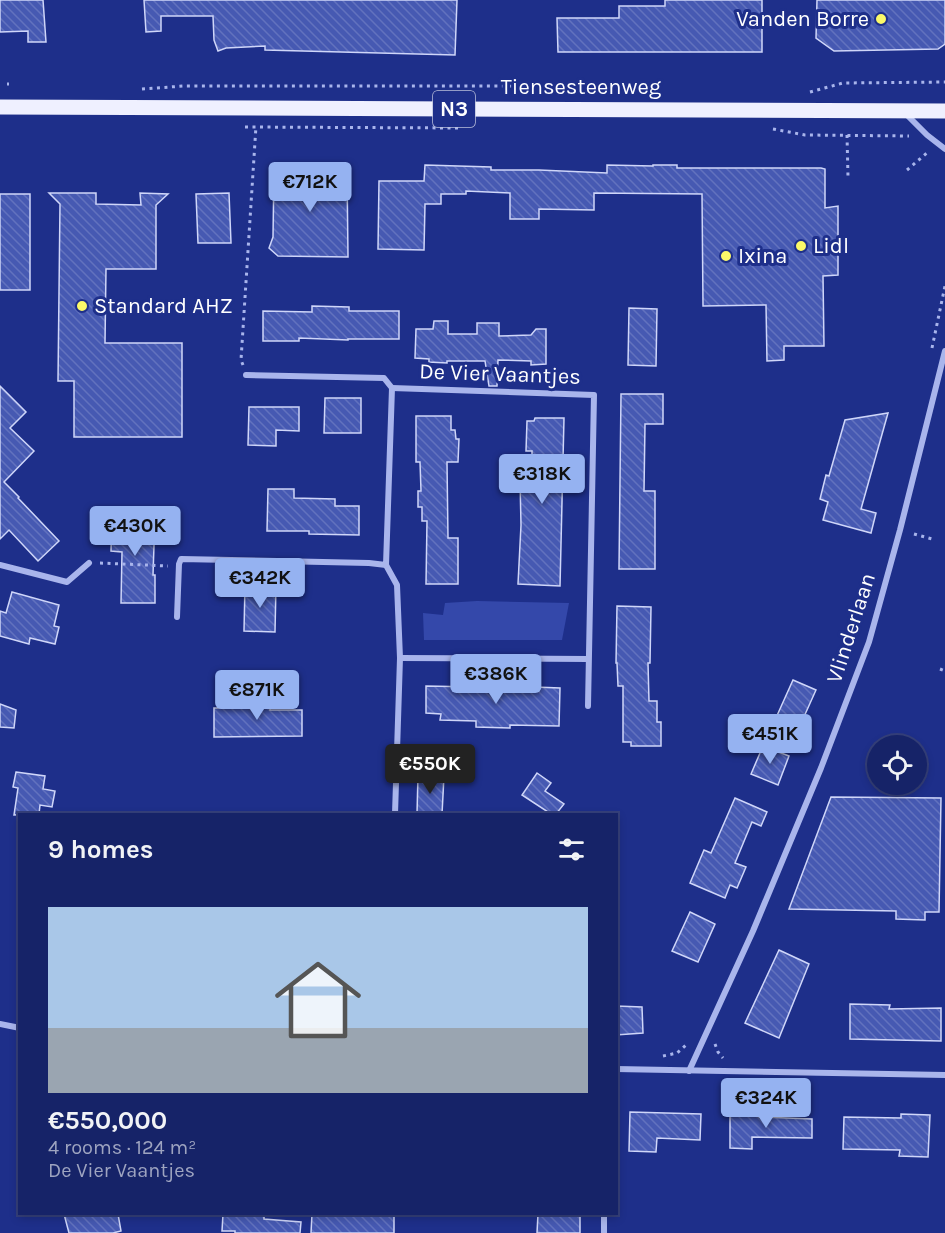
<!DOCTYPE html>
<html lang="en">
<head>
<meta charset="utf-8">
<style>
  body { margin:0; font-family:Karla,sans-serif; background:#1f2b6e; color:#f1f3f6; height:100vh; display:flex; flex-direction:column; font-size:22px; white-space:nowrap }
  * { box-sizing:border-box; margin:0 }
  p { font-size:20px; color:#9ea4c0 }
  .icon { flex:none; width:33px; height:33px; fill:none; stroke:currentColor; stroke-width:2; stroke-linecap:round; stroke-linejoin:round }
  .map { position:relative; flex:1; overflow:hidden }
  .details { position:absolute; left:18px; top:813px; width:600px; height:402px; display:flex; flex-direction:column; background:#162368; border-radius:0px; box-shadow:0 3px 9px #0003,0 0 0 2px #35407c }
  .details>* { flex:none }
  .fabs { position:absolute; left:867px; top:735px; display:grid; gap:12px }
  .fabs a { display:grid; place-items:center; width:60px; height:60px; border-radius:50%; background:#162368; box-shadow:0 3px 9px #0003,0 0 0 2px #35407c; font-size:30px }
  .price { position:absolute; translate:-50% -51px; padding:0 14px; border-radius:6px; background:#95b2f1; color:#111; font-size:20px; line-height:39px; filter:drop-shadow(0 2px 3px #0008) }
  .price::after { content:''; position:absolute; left:50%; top:36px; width:18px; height:14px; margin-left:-9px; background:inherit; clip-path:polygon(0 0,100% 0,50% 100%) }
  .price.current { background:#222; color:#fff }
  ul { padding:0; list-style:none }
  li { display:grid; align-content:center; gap:12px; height:318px; padding:0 30px }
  li span { display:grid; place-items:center; height:186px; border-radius:0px; color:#555 }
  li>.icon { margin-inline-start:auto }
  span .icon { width:108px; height:108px; fill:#fffc; stroke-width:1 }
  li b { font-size:26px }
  h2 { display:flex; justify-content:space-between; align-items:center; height:72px; padding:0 30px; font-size:26px }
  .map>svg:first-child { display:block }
  .park { fill:#3448aa }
  .building { fill:url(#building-back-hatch); stroke:#cfd6f9; stroke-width:1.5 }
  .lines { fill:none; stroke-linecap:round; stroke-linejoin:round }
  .path { stroke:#a9b5ec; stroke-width:3; stroke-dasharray:3 4.5; stroke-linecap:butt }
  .minor { stroke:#a9b5ec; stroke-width:6 }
  .primary { stroke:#eff0ff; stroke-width:15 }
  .poi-dot { fill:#fbf969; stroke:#1e2f8a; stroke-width:2 }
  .labels { text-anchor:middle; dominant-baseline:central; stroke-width:6; stroke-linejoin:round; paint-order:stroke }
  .shield { fill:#1e2f8a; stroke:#bcc1dc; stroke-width:1.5 }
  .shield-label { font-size:21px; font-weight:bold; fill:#fff }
  .poi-label { font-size:22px; fill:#fff; stroke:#1e2f8a; text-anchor:start }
  .street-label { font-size:22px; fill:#fff; stroke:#1e2f8a }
</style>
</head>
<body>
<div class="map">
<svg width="945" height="1233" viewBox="0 0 945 1233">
  <defs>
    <pattern id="building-back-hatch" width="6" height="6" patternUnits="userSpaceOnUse" patternTransform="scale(1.5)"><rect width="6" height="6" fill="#4659b2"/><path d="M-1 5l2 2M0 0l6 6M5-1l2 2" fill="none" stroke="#6272be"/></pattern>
  </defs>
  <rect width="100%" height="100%" fill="#1e2f8a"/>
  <path class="park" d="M477 601 569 603 562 640H424L423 613 443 615 445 603Z"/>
  <g class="building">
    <path d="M0 0H43L46 42H28V31L0 32Z"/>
    <path d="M144 0H457L455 55 265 50V46L226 48 218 51 214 40 213 16H161V31L146 32Z"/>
    <path d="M665 0H762V52H558L557 18H619V6H665Z"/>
    <path d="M817 0H945V44L938 49 834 51 816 38Z"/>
    <path d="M425 165 491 167V170H539L607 173V165L653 166V165H677V168H821L825 169V208L838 206V275L823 276 824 346H784V360L767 361 766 305 703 306 702 194 594 193V210L539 209V219H510V193L466 191V194H441V204H425L424 250 378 249 379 181H424Z"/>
    <path d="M274 169H347L348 257 278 256 269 248 273 237Z"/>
    <path d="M49 193H96V204L141 205 140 193 168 194 156 205V269H106L105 343H182V437H74V381H58L60 204Z"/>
    <path d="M229 193 231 243H198L196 194Z"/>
    <rect x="0" y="194" width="30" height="96"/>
    <path d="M312 306 349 307V311H399V339H348V340L299 338V341H263V311L312 312Z"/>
    <path d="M629 308 657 309 656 366 628 365Z"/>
    <path d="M434 321H448V334H477V323H499V336L531 335 536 329H546V364L531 365V361L498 360 497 386H489L485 361H447V363L429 362V359L415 358 416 329H433Z"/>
    <path d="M0 386 26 412 10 428 34 451 4 482 19 497 18 498 59 541 38 561 9 530 0 539Z"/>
    <path d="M621 394H663V424H645L644 491H655V569H619Z"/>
    <path d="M325 398H361V433H324Z"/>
    <path d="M249 407H299V431L276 430V446L248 445Z"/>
    <path d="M888 413 861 509 876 513 871 533 823 520 828 502 820 499 826 475 829 476 845 420Z"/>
    <path d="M416 416H451V430H455L456 439H459L458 462H447L448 538H458V584H426L427 521H422V507H418V491H421L420 462H416Z"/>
    <path d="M535 418H564L560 586 518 584 521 525 520 480H532V451H526L527 421H534Z"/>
    <path d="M268 489H294V498L335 499V506H359V535L309 534V531H267Z"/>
    <path d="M112 515 155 516 153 575H155V603H121L122 552 111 551Z"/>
    <path d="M245 585 276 586 275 632 244 631Z"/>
    <path d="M12 592 59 605 54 626 59 627 55 644 30 638 29 644 0 636V611L6 613Z"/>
    <path d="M617 606 651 607 650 663H648L649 701H657V722H661V746H631V742H623V686H618L617 663H616Z"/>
    <path d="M793 680 816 690 798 730 775 720Z"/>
    <path d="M477 685 560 688 559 726 510 725V728L476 727V721L440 720 441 714 426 713V686L477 687Z"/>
    <path d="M249 700H270V710H302V736L214 737V708H249Z"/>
    <path d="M0 704 16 710 14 728 0 727Z"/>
    <path d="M763 746 789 756 778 785 751 774Z"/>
    <path d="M16 772 45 776 43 789 55 791 52 807 40 805 39 814 14 815 18 788 13 787Z"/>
    <path d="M537 773 551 783 545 791 564 804 556 814H551L522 795Z"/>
    <path d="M418 775 444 776 442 814H417Z"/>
    <path d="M831 797 941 798 939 912H925V920L896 919V911L789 909Z"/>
    <path d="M735 798 767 812 761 826 752 822 735 863 746 867 737 888 730 885 725 898 690 883 704 850 711 853Z"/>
    <path d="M690 912 715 924 698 962 672 951Z"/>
    <path d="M779 950 809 964 779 1038 745 1023Z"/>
    <path d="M850 1004 890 1005 889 1009 941 1008V1041L850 1039Z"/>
    <path d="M616 1006 642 1007 643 1033 616 1035Z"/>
    <path d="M630 1112 701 1114 700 1140 657 1138 656 1152 629 1151Z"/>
    <path d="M730 1114H759V1117L812 1119V1138L752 1137V1149L730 1148Z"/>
    <path d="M901 1114 930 1115 928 1157 899 1156 900 1150 843 1149 844 1117 901 1118Z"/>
    <path d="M64 1214H118L121 1231 113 1233H69Z"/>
    <path d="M223 1214H264V1219L301 1222 300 1233H235V1231H222Z"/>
    <path d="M312 1214 394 1216V1233H311Z"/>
    <path d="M538 1214H580V1233H537Z"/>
  </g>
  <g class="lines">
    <g class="path">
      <path d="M7 84H9"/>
      <path d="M142 89 184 86H557L600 91"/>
      <path d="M810 92 843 83 945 82"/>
      <path d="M245 127 460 128"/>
      <path d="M773 129 805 135 909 136"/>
      <path d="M847 135 848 177"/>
      <path d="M907 170 928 152"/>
      <path d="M932 348 945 286"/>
      <path d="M243 365 241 360 256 126"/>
      <path d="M914 534 932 539"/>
      <path d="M100 563 168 566"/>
      <path d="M850 652 860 621"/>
      <path d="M940 669 945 671"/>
      <path d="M715 1044 718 1052 723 1058"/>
      <path d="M663 1056 677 1053 686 1045"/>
    </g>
    <g class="minor">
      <path d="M905 113 927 135 945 149"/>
      <path d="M392 388 594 395 588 706"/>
      <path d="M0 565 67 582 89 563"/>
      <path d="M386 565 397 585 400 658 395 814"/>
      <path d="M177 617 179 564 181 559 369 563 386 565 392 388 384 378 246 375"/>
      <path d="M400 658 588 659"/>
      <path d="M0 1024 20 1028"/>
      <path d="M616 1069 945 1075"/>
      <path d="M689 1071 753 931 821 768 869 642 900 530 945 351"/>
      <path d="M604 1233V1214"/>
    </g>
    <path class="primary" d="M0 107 945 111"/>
  </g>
  <g class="poi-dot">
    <circle cx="881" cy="19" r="6"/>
    <circle cx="801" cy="246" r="6"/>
    <circle cx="726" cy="256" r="6"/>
    <circle cx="82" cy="306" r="6"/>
  </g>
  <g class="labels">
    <rect class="shield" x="433" y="91" width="42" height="36" rx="4.5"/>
    <g class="shield-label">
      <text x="454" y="109">N3</text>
    </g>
    <g class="poi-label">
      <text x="869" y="19" text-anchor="end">Vanden Borre</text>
      <text x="813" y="246">Lidl</text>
      <text x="738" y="256">Ixina</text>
      <text x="94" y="306">Standard AHZ</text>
    </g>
    <g class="street-label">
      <text x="581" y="87">Tiensesteenweg</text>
      <text transform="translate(500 374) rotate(2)">De Vier Vaantjes</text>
      <text transform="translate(851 628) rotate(-72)">Vlinderlaan</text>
    </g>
  </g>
</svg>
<div class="fabs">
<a><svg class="icon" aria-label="locate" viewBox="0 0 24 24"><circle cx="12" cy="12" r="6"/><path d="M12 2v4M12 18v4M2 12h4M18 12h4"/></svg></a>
</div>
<b class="price" style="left:310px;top:213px">€712K</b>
<b class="price" style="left:542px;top:505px">€318K</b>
<b class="price" style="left:135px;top:557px">€430K</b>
<b class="price" style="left:260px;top:609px">€342K</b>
<b class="price" style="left:496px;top:705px">€386K</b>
<b class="price" style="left:257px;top:721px">€871K</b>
<b class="price" style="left:770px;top:765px">€451K</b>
<b class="price current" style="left:430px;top:795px">€550K</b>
<b class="price" style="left:766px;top:1129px">€324K</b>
<section class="details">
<h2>9 homes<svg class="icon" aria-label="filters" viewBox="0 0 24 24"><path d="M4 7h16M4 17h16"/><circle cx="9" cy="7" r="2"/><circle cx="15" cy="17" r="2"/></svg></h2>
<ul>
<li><span style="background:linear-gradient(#a9c7e8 65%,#9aa5b1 0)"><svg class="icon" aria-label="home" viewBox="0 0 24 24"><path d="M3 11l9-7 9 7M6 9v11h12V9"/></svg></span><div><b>€550,000</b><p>4 rooms · 124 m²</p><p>De Vier Vaantjes</p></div></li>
</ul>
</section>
</div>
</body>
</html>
